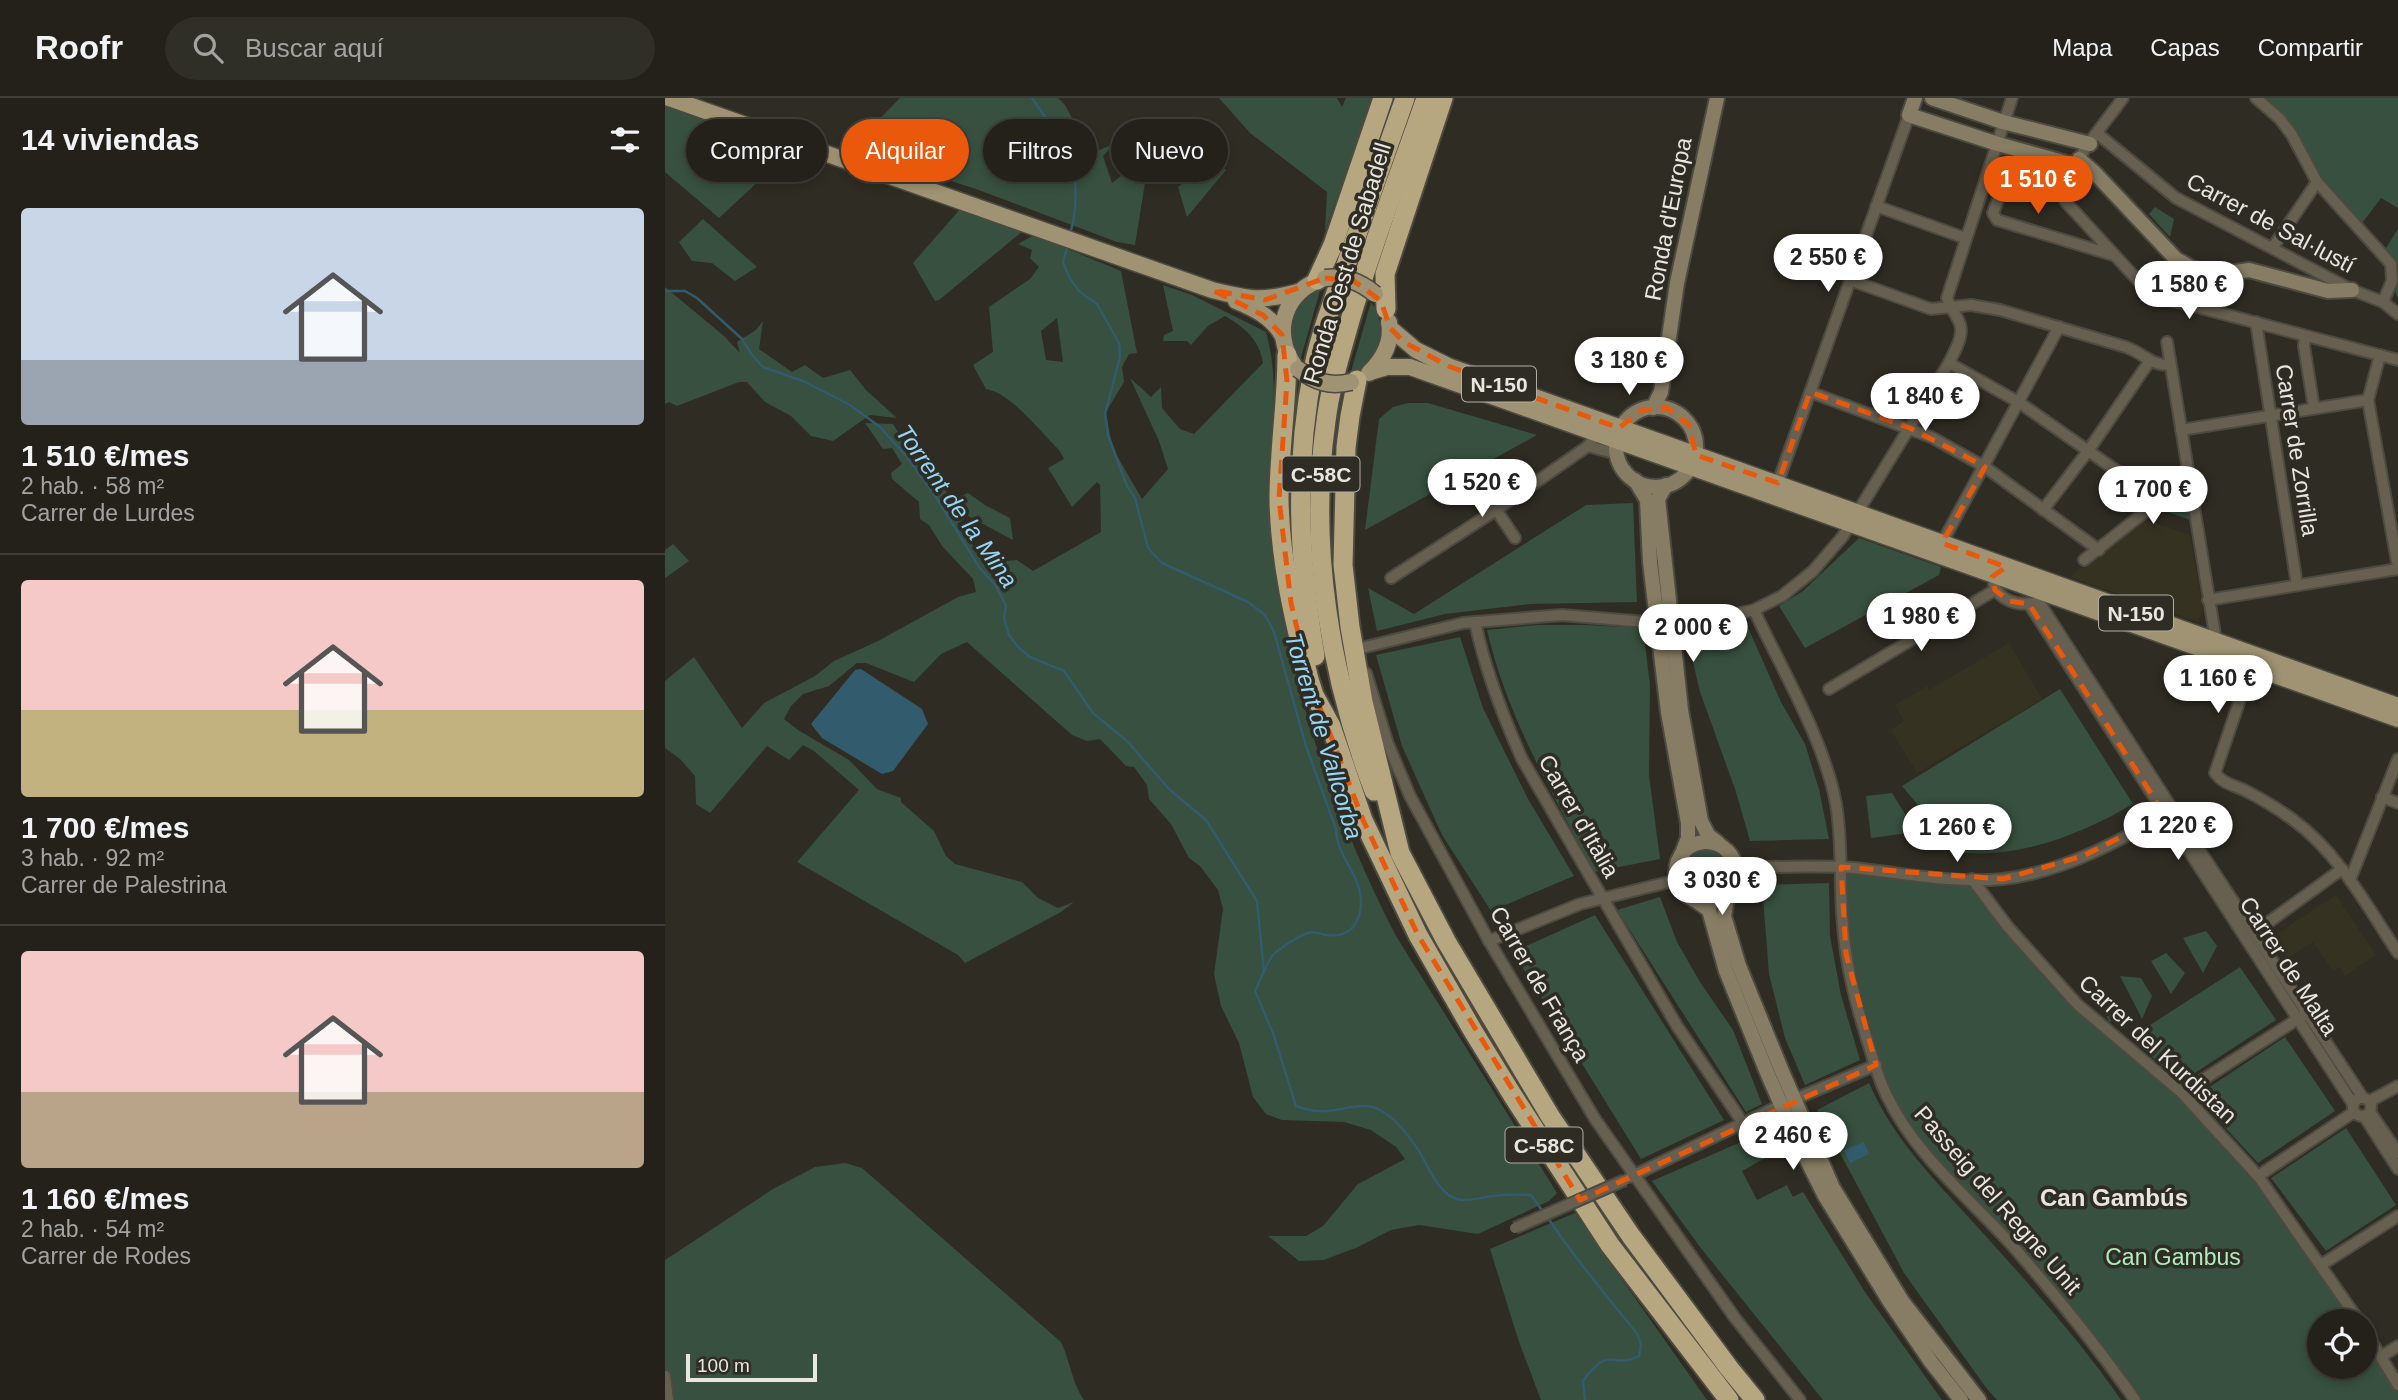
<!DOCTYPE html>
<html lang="es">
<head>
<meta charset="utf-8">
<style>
  body { margin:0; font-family:Arial,sans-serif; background:#2f2e27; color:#f1f3f6; height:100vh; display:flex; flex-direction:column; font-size:26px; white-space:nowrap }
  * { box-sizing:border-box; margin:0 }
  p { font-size:23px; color:#a3a3a2 }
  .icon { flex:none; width:38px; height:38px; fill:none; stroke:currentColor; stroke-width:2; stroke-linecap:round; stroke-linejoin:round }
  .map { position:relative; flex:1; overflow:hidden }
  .details { display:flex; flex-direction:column; background:#23211a; width:665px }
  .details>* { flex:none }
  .guide { position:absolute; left:21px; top:21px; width:665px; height:63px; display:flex; gap:14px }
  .fabs { position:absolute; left:1642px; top:1211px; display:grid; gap:14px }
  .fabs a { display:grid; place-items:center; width:70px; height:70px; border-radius:50%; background:#23211a; box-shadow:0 4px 10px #0003,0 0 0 2px #403e39; font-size:35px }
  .scale { position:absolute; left:21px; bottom:18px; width:131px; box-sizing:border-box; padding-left:7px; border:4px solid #e8e6e0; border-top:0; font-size:19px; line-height:24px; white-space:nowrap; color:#e8e6e0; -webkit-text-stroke:5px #2f2c23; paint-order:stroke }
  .price { position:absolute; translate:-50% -60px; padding:0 16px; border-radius:24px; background:#fff; color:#222; font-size:23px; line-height:46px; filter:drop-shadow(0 2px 4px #0008) }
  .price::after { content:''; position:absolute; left:50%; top:42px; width:21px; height:16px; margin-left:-10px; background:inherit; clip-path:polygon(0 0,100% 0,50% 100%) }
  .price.on { background:#ea580c; color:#fff }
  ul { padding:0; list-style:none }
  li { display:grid; align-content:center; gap:14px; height:371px; padding:0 21px }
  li+li { border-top:2px solid #403e39 }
  li span { display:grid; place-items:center; height:217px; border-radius:7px; color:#555 }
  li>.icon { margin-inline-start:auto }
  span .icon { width:126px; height:126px; fill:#fffc; stroke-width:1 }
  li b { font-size:30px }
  h2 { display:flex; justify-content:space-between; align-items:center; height:84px; padding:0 21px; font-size:30px }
  .tag { padding:0 24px; border-radius:32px; background:#23211a; box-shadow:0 4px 10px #0003,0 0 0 2px #403e39; font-size:24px; line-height:63px }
  .tag.on { background:#ea580c; color:#fff }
  header { display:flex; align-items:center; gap:42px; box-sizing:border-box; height:98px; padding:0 35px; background:#23211a; border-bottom:2px solid #403e39 }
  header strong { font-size:33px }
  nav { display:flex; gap:38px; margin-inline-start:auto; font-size:24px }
  .search { width:490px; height:63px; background:#2f2e27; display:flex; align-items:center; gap:18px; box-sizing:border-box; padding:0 24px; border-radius:38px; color:#a3a3a2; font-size:26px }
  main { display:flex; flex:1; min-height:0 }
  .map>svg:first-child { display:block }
  .built { fill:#363222 }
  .green { fill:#37503f; fill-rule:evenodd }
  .water { fill:#335b6e }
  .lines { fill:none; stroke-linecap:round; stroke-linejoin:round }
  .stream { stroke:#335b6e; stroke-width:2.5 }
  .street-casing { stroke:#4d4a41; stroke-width:14 }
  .secondary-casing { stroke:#4d4a41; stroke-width:18 }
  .primary-casing { stroke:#4d4a41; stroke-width:19 }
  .highway-casing { stroke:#4d4a41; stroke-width:23 }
  .street { stroke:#676051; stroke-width:10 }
  .secondary { stroke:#877d64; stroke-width:14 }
  .primary { stroke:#a09373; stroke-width:16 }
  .highway { stroke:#b7a781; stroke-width:19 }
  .street-bridge-casing { stroke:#4d4a41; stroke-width:14; stroke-linecap:butt }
  .primary-bridge-casing { stroke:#4d4a41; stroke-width:19; stroke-linecap:butt }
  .street-bridge { stroke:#676051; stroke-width:10 }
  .primary-bridge { stroke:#a09373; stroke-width:16 }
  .marked { fill:none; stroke:#e8590c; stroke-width:5; stroke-dasharray:14 9; stroke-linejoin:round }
  .labels { text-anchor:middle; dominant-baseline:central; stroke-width:7; stroke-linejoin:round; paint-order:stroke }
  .shield { fill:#2f2c23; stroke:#b0aea7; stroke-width:2 }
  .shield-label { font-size:21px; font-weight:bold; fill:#e8e6e0 }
  .street-label { font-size:23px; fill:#e8e6e0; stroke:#2f2c23 }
  .park-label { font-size:23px; fill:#aeebc1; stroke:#2f2c23 }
  .water-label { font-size:24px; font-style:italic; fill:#92d8fb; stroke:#2f2c23 }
  .neighbourhood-label { font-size:24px; font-weight:bold; fill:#e8e6e0; stroke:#2f2c23 }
</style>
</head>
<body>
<header>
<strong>Roofr</strong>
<div class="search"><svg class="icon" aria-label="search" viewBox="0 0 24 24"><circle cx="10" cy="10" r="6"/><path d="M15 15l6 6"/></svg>Buscar aquí</div>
<nav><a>Mapa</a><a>Capas</a><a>Compartir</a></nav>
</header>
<main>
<section class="details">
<h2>14 viviendas<svg class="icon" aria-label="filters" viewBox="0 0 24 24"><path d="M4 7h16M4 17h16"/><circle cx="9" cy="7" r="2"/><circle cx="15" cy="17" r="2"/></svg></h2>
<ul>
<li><span style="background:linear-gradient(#c9d6e8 70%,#9aa5b1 0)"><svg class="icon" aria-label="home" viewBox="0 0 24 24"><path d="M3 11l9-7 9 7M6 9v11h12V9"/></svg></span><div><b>1 510 €/mes</b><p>2 hab. · 58 m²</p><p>Carrer de Lurdes</p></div></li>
<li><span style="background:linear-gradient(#f6c9c9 60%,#c2b280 0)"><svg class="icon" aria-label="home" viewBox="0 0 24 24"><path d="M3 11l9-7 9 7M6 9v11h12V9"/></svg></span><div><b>1 700 €/mes</b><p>3 hab. · 92 m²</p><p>Carrer de Palestrina</p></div></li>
<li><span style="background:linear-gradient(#f6c9c9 65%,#b9a48a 0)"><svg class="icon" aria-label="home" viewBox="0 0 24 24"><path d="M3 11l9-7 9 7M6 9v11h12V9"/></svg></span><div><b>1 160 €/mes</b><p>2 hab. · 54 m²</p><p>Carrer de Rodes</p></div></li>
</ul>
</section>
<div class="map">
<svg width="1733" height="1302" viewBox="0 0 1733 1302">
  <rect width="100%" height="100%" fill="#2f2c23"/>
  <g class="built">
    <path d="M1480 422 1525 437 1538 512 1533 524 1405 479Z"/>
    <path d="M1344 545 1377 601 1252 675 1226 632 1239 623 1230 607 1262 588 1264 592Z"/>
    <path d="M1671 797 1711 857 1680 878 1674 869 1668 873 1648 844 1622 861 1607 839Z"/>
  </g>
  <g class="green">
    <path d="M235 0H393L400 7 426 56 450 45 438 58 447 85 475 63 482 72 470 147 452 144 311 91 185 51Z"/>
    <path d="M554 0H672L677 9 681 0H708L660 133 662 94 585 35Z"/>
    <path d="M1591 0H1733V110L1716 100 1695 128 1673 108 1627 37Z"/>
    <path d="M0 7 126 53 54 120 0 74Z"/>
    <path d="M547 63 561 72 522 119 513 89Z"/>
    <path d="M1490 109 1509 121 1505 139 1484 116Z"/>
    <path d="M296 110 358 133 274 202 270 203 248 165Z"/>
    <path d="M38 121 92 169 70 183 47 165 27 163 14 144Z"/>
    <path d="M1733 131V201L1717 156Z"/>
    <path d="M369 137 456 173 472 255 464 256 457 269 459 284 441 314 447 349 477 401 503 371 494 343 465 280 486 299 496 289 497 310 515 331 529 336 598 265C594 241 580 230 560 218L543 228 526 247 522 243H498L499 237 508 233 498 187 527 197 601 234C613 278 608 312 606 355 605 381 606 409 608 435 619 576 667 713 731 838L892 1095 884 1103 813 1136 754 1127 726 1132 693 1149 659 1162 634 1163 603 1138H641L658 1128 693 1086 740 1061 731 1049 706 1032 679 1024 617 1022 601 1016 588 999 574 945 556 908 549 876 558 811 553 792 535 768 524 760 506 726 484 701 482 687 469 669 461 668 435 641 422 643 407 637 302 544 276 556 249 584 201 565H192L164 588 138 596 126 608 119 621 133 632 184 662 212 691 236 700V704L269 733 281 758 290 766 357 784 373 800 393 810 409 804 396 814 300 865 293 857 132 764 194 692 149 653 138 647 124 662 102 648 45 715 31 706 30 678 15 661 0 650V583L29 559 77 630 99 605 150 578 169 563 213 543 293 499 311 494 308 481 277 448 264 427 255 421 254 404 227 381 226 375 237 366 227 350 218 351 200 325 228 326 245 353 259 363 287 401 303 395 320 407 345 420 348 442 303 418 292 426 322 465 352 462 368 473 436 434 435 387 432 384 407 409 383 370 399 361 394 352C376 334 346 295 321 291L308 267 328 254 324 209 365 181 374 169 365 160 367 152 353 146ZM392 220 398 264 381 262 376 233Z"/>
    <path d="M0 189 59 238 75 255 72 244 91 232 98 223 94 251 127 274 140 267 158 280 185 272 201 292 232 320 205 317 168 343 146 338 126 318 100 304 82 284H74L12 308 4 304 0 306Z"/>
    <path d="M656 189 635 263C617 233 625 205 656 189Z"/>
    <path d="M706 204C725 232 715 263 685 277Z"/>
    <path d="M743 305H763L872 337 700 432 714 321 728 309Z"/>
    <path d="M1515 393 1520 396 1525 422 1492 410Z"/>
    <path d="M968 405 972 504 865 506 780 516 712 533 703 490 749 516 921 407Z"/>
    <path d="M1194 440 1276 469 1274 477 1140 550 1114 508 1138 493Z"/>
    <path d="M8 446 24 463 0 480V452Z"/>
    <path d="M1081 525 1116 604 1140 646 1154 691 1164 741 1085 743 1071 694 1034 591 1023 539 1052 535Z"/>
    <path d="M872 527H920L978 530 985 587 984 677 995 761 929 774C888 696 842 619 822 532Z"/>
    <path d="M795 539 818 610 863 701 909 778 826 813 777 737 737 648 711 557Z"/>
    <path d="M1395 591 1468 706C1417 736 1352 762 1292 754L1237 688Z"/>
    <path d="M1227 695 1251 734 1206 740 1201 698Z"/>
    <circle cx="1041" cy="774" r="27"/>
    <path d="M1176 770 1307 781 1378 870 1517 995 1593 1078 1694 1223H1654V1269H1699V1231L1733 1287V1302H1470L1447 1268 1272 1069 1223 1001 1191 908Z"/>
    <path d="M1164 785 1165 838 1176 897 1195 962 1140 987 1120 940 1104 876 1097 787Z"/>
    <path d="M995 799 1012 844 1035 884 1068 932 1097 1006 1081 1014 952 812Z"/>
    <path d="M930 817 1059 1022 976 1061 848 854Z"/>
    <path d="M1541 833 1552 848 1538 875 1518 840Z"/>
    <path d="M1501 855 1520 875 1506 896 1486 863Z"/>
    <path d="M1575 869 1611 922 1516 984 1465 940Z"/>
    <path d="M1455 878 1476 880 1487 898 1477 921Z"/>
    <path d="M1433 892 1447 898 1460 920 1444 924Z"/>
    <path d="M1620 939 1670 1013 1593 1065 1531 998Z"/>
    <path d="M1204 985C1229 1042 1268 1080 1309 1125 1360 1182 1413 1239 1456 1302H1332L1322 1291 1239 1175 1152 1012Z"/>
    <path d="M1681 1030 1731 1107 1661 1153 1606 1080Z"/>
    <path d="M1094 1036 1104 1058 1077 1073 1092 1102 1122 1087 1128 1099 1138 1094 1200 1194 1277 1302H1158L1035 1149 987 1083Z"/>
    <path d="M180 1065 197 1070 396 1244C405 1263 407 1285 419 1302H3L0 1291V1162L108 1091 150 1069Z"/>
    <path d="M910 1115 1042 1302H876L853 1241 825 1151Z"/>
  </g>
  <g class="water">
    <path d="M196 571 257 611 263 626 228 673 217 676 157 640 146 626 190 572Z"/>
    <path d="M1199 1044 1204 1056 1185 1065 1179 1052Z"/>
  </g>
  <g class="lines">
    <g class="stream">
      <path d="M367 0C400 48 422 75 405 136"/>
      <path d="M403 146 398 164 404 179 414 193 432 206 454 245 455 259 440 316 443 337 462 388 470 400 483 450 497 465 583 504 600 517 609 534 641 648 671 731C671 758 697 777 696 806 695 826 684 840 663 837 658 837 652 834 647 834 638 835 617 849 610 855 603 860 595 884 590 893L608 935 631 1008C641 1012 651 1014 662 1013 679 1012 699 1003 715 1012 729 1019 743 1037 752 1050 763 1066 773 1099 796 1102 806 1103 818 1099 828 1098 841 1096 853 1097 866 1097L879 1115"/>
      <path d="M0 193H20L32 200 77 241 87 257 98 269 138 283 185 307 215 329 242 359 271 399 314 469 331 488 341 508 339 520 344 537 353 549 365 559 399 573 428 615 462 643 505 692 541 722 592 803 599 875"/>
      <path d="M883 1120C910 1161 942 1198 973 1237L976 1247 974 1258C948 1272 945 1245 918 1283L920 1302"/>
    </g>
    <g class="street-casing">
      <g id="street">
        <path d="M1458 0C1442 23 1394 76 1400 103L1479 189 1494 199 1733 262"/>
        <path d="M1591 0 1615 21 1627 37 1652 84 1726 166 1727 183 1718 204"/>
        <path d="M1433 36 1511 100 1687 192 1718 204 1733 216"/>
        <path d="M1399 91 1361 74 1356 76 1334 99 1328 115 1332 122 1448 157"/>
        <path d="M1211 108 1300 140"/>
        <path d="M1608 149 1652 84"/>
        <path d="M1185 182 1266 211 1306 207 1335 212 1461 249C1480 256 1484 267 1505 267"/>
        <path d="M1591 224 1632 487"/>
        <path d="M1640 238 1639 248 1649 310"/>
        <path d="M1502 244 1551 543"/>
        <path d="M1715 257 1703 302 1733 469"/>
        <path d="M1284 265 1355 305 1469 385 1491 405"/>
        <path d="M1145 294 1266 339 1320 369 1434 452"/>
        <path d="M1516 332 1703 302"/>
        <path d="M923 348 952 356"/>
        <path d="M812 383 850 440"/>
        <path d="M1111 390 1244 17"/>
        <path d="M1378 412 1423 353 1484 264"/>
        <path d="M1277 445 1394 229"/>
        <path d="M1419 462 1523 380"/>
        <path d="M726 480 831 412 923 348 931 336"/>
        <path d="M1329 486C1334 503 1353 508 1370 505"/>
        <path d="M1543 502 1733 471"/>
        <path d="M1374 504 1508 712 1698 1000"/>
        <path d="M1364 506 1688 1006"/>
        <path d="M1089 512C1117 572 1159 641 1171 706 1178 746 1174 787 1178 827 1181 870 1192 910 1205 951 1210 967 1215 985 1223 1000 1251 1057 1303 1099 1345 1145 1389 1195 1432 1248 1470 1302"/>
        <path d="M810 524C820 572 837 616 857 661L1012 928 1078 1025"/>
        <path d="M696 550 798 525 897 517 1005 526 1047 521 1089 512 1117 498 1148 473 1178 438 1284 265C1289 254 1299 239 1295 226 1292 217 1285 210 1282 200L1347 0"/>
        <path d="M1586 569 1550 675C1558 686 1569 687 1581 693 1597 701 1613 711 1627 721 1674 755 1702 808 1733 855"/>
        <path d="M701 575 723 646 745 698 824 843 930 1021 1070 1220 1135 1302"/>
        <path d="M1164 591 1330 492"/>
        <path d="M1717 699 1733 705"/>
        <path d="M1072 770C1111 769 1150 767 1189 770 1238 775 1289 786 1338 781 1398 774 1455 743 1506 713"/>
        <path d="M1307 781 1343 829 1412 906 1517 995 1593 1078 1694 1223"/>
        <path d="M1685 782 1733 661"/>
        <path d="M1590 834 1677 771"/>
        <path d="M824 843 915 806 1012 782"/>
        <path d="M1517 995 1639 917"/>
        <circle cx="1697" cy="1009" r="9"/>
        <path d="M1705 1003 1733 988"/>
        <path d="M1705 1014 1733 1055"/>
        <path d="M1699 1018 1733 1071"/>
        <path d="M1593 1078 1689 1014"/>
        <path d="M965 1079 1116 1007 1211 967"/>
        <path d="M1656 1167 1733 1118"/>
        <path d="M1699 1231 1733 1287"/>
        <path d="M1717 1258 1733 1248"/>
        <path d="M0 1278 3 1302"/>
      </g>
    </g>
    <g class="secondary-casing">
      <g id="secondary">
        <path d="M1250 0 1244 17 1333 46 1409 67"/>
        <path d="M1267 0 1338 24 1425 46"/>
        <path d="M1414 61 1429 74 1511 161 1527 170 1552 177 1584 172 1663 193 1687 192"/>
        <circle cx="991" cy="349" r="40"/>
        <path d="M988 310 996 294 1012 185 1052 0"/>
        <path d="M970 382 982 402 985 464 1003 614 1023 725V740L1016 758"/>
        <path d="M1001 387 993 401 1016 612 1036 723 1043 737 1053 745"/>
        <circle cx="1041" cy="774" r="30"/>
        <path d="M1063 795 1059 818 1074 868 1116 971 1168 1090 1237 1203 1314 1302"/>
        <path d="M1027 800 1044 812 1061 873 1103 977 1130 1038 1160 1098 1225 1204 1266 1264 1296 1302"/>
      </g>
    </g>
    <g class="primary-casing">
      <g id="primary">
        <path d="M4 0 547 192C583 201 596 204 633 194"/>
        <path d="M571 203C590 211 607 219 617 237"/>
        <path d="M725 230 751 252 783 268 1733 608"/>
        <path d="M629 267C606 234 620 191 660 180"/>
        <path d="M705 274 722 269H745L1733 621"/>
        <path d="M704 275C718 262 728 243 724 224"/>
      </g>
    </g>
    <g class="highway-casing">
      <g id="highway">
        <path d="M652 182 668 147 718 0"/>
        <path d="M721 211 720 176 778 0"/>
        <path d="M622 257C622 305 614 353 614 401 615 462 629 522 644 581L649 597 666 628 698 722 753 837 808 933 848 998 945 1147 1064 1302"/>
        <path d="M692 282 685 318 681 349 678 467 685 529 698 604 735 755 781 843 885 1018 966 1138 1064 1270 1090 1302"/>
        <path d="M650 558C633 457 629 368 649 267 657 230 672 192 685 156 703 104 722 52 740 0"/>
        <path d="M709 693C665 577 643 447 661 323 665 290 675 258 684 226 706 149 735 75 761 0"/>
      </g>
    </g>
    <use href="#street" class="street"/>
    <use href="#secondary" class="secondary"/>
    <use href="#primary" class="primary"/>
    <use href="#highway" class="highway"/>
    <g class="street-bridge-casing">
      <path id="street-bridge" d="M850 1130 960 1082"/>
    </g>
    <g class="primary-bridge-casing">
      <g id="primary-bridge">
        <path d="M660 180C680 178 694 183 710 196"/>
        <path d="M633 271C650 284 665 289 686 284"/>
      </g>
    </g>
    <use href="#street-bridge" class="street-bridge"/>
    <use href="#primary-bridge" class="primary-bridge"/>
  </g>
  <path class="marked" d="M660 180 689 183 716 203 725 230 739 244 783 268 954 330 977 312 1002 310 1024 327 1031 357 1113 385 1145 294 1245 330 1311 364 1320 369 1277 445 1341 469 1327 479 1330 492 1344 503 1364 506 1500 717 1418 758 1338 781 1176 769 1181 856 1211 967 915 1102 753 837 698 722 644 581 626 505 614 401 622 283 617 237 598 217 547 192 600 202Z"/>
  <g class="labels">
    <g class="shield">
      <rect x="797" y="268.5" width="74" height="35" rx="5"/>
      <rect x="617.5" y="358.5" width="77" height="35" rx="5"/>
      <rect x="1434" y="497.5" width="74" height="35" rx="5"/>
      <rect x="840.5" y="1029.5" width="77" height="35" rx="5"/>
    </g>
    <g class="shield-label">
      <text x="834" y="286">N-150</text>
      <text x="656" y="376">C-58C</text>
      <text x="1471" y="515">N-150</text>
      <text x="879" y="1047">C-58C</text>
    </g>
    <g class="street-label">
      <text transform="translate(1003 121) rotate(-79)">Ronda d'Europa</text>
      <text transform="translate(1606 125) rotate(28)">Carrer de Sal·lustí</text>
      <text transform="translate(682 165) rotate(-73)">Ronda Oest de Sabadell</text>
      <text transform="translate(1632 352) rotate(81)">Carrer de Zorrilla</text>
      <text transform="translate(914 718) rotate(60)">Carrer d'Itàlia</text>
      <text transform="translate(1624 868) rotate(57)">Carrer de Malta</text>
      <text transform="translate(875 886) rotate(60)">Carrer de França</text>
      <text transform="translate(1493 951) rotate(43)">Carrer del Kurdistan</text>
      <text transform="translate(1333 1102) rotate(49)">Passeig del Regne Unit</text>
    </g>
    <g class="park-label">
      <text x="1508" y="1159">Can Gambus</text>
    </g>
    <g class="water-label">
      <text transform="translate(292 408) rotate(55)">Torrent de la Mina</text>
      <text transform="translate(659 638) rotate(73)">Torrent de Vallcorba</text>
    </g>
    <g class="neighbourhood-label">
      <text x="1449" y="1099">Can Gambús</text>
    </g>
  </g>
</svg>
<div class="fabs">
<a><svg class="icon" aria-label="locate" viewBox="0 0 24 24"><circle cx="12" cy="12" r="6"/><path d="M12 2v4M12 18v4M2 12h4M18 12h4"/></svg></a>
</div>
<div class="scale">100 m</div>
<b class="price on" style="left:1373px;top:118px">1 510 €</b>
<b class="price" style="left:1163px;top:196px">2 550 €</b>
<b class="price" style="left:1524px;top:223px">1 580 €</b>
<b class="price" style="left:964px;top:299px">3 180 €</b>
<b class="price" style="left:1260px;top:335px">1 840 €</b>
<b class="price" style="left:817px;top:421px">1 520 €</b>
<b class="price" style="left:1488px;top:428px">1 700 €</b>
<b class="price" style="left:1256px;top:555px">1 980 €</b>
<b class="price" style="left:1028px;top:566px">2 000 €</b>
<b class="price" style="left:1553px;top:617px">1 160 €</b>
<b class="price" style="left:1513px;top:764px">1 220 €</b>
<b class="price" style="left:1292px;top:766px">1 260 €</b>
<b class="price" style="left:1057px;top:819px">3 030 €</b>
<b class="price" style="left:1128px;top:1074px">2 460 €</b>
<div class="guide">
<a class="tag">Comprar</a>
<a class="tag on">Alquilar</a>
<a class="tag">Filtros</a>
<a class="tag">Nuevo</a>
</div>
</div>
</main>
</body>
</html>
